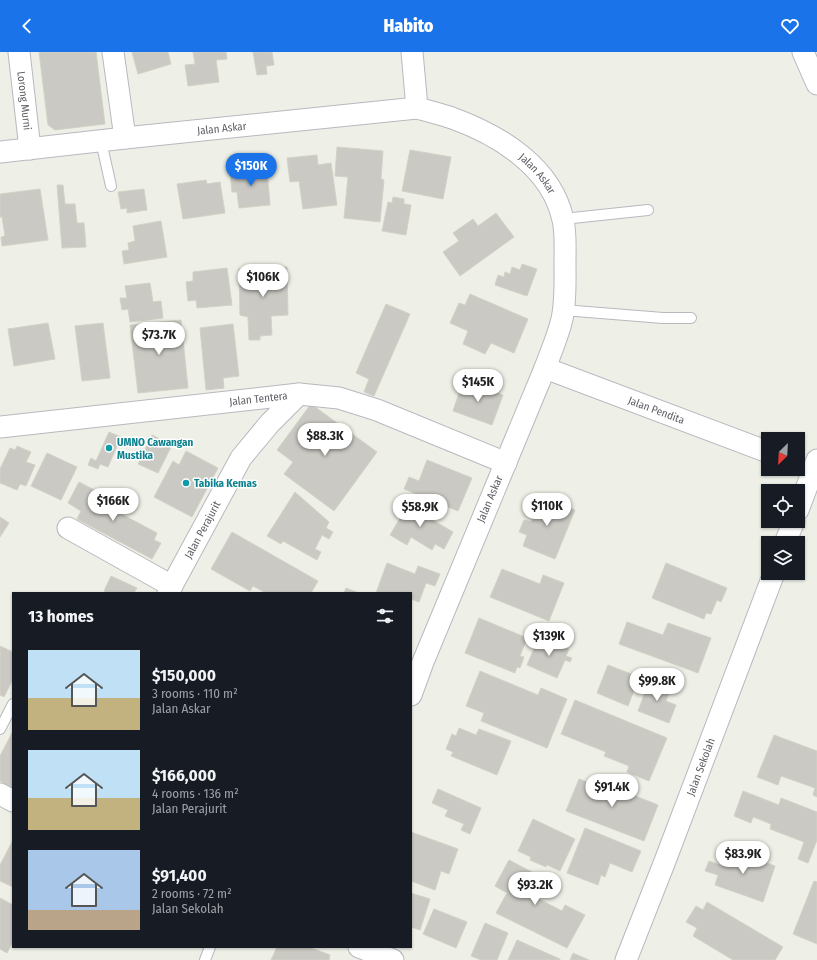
<!DOCTYPE html>
<html lang="en">
<head>
<meta charset="utf-8">
<style>
  body { margin:0; font-family:"Fira Sans Condensed",sans-serif; background:#20242c; color:#f1f3f6; height:100vh; display:flex; flex-direction:column; font-size:15px; white-space:nowrap }
  * { box-sizing:border-box; margin:0 }
  p { font-size:13px; color:#9ea1a6 }
  .icon { flex:none; width:22px; height:22px; fill:none; stroke:currentColor; stroke-width:2; stroke-linecap:round; stroke-linejoin:round }
  .map { position:relative; flex:1; overflow:hidden }
  .panel { position:absolute; left:12px; top:540px; width:400px; height:356px; display:flex; flex-direction:column; background:#171b24; border-radius:0px; box-shadow:0 1px 3px #0004 }
  .panel>* { flex:none }
  .needle { width:26px; rotate:204deg }
  .buttons { position:absolute; left:761px; top:380px; display:grid; gap:8px }
  .buttons a { display:grid; place-items:center; width:44px; height:44px; border-radius:0px; background:#171b24; box-shadow:0 1px 3px #0004; font-size:20px }
  .price { position:absolute; translate:-50% -34px; padding:0 9px; border-radius:14px; background:#fff; color:#222; font-size:13px; line-height:26px; filter:drop-shadow(0 1px 2px #0008) }
  .price::after { content:''; position:absolute; left:50%; top:24px; width:12px; height:9px; margin-left:-6px; background:inherit; clip-path:polygon(0 0,100% 0,50% 100%) }
  .price.active { background:#1a73e8; color:#fff }
  ul { padding:0; list-style:none }
  li { display:flex; align-items:center; gap:12px; height:100px; padding:0 16px }
  li span { display:grid; place-items:center; flex:none; width:112px; height:80px; border-radius:0px; color:#555 }
  li>.icon { margin-inline-start:auto }
  span .icon { width:48px; height:48px; fill:#fffc; stroke-width:1 }
  li b { font-size:17px }
  h2 { display:flex; justify-content:space-between; align-items:center; height:48px; padding:0 16px; font-size:17px }
  header { display:flex; justify-content:space-between; align-items:center; height:52px; padding:0 16px; background:#1a73e8; color:#fff; font-size:18px; font-weight:800 }
  .map>svg:first-child { display:block }
  .building { fill:#cac9c3; stroke:#d3d2c5 }
  .lines { fill:none; stroke-linecap:round; stroke-linejoin:round }
  .service-casing { stroke:#b8b9bf; stroke-width:12 }
  .minor-casing { stroke:#b8b9bf; stroke-width:23 }
  .service { stroke:#fff; stroke-width:10 }
  .minor { stroke:#fff; stroke-width:21 }
  .culture-dot { fill:#0f9aa8; stroke:#fff; stroke-width:1.5 }
  .labels { text-anchor:middle; dominant-baseline:central; stroke-width:3; stroke-linejoin:round; paint-order:stroke }
  .street-label { font-size:11px; fill:#5e5f65; stroke:#fff }
  .culture-label { font-size:11px; font-weight:bold; fill:#0d838f; stroke:#fff; text-anchor:start }
</style>
</head>
<body>
<header><svg class="icon" aria-label="back" viewBox="0 0 24 24"><path d="M15 5l-7 7 7 7"/></svg>Habito<svg class="icon" aria-label="heart" viewBox="0 0 24 24"><path d="M12 20l-8-8c-3-5 5-10 8-4 3-6 11-1 8 4z"/></svg></header>
<div class="map">
<svg width="817" height="908" viewBox="0 0 817 908">
  <rect width="100%" height="100%" fill="#eeefe6"/>
  <g class="building">
    <path d="M39 0H96L105 72 55 78 48 73Z"/>
    <path d="M132 0H168L171 12 138 22Z"/>
    <path d="M193 0H226L227 7 216 8 219 30 188 34 185 13 195 12Z"/>
    <path d="M253 0H272L274 13 266 14 267 22 257 23Z"/>
    <path d="M337 95 383 99 381 127 384 128 380 170 344 166 348 125 335 124Z"/>
    <path d="M410 98 451 105 443 147 402 139Z"/>
    <path d="M317 103 318 113 331 111 337 153 303 157 299 129 290 130 287 106Z"/>
    <path d="M267 116 270 153 239 156 237 140H232L230 119Z"/>
    <path d="M206 128 207 132 220 130 225 161 183 167 177 132Z"/>
    <path d="M57 133H63L65 152H75L77 171H84L86 195 62 196Z"/>
    <path d="M40 137 48 188 2 194 1 185 5 184 2 165H0V142Z"/>
    <path d="M144 137 147 158 127 161V156L121 157 118 140Z"/>
    <path d="M393 145 404 147V152L411 153 406 183 382 179 388 150 392 151Z"/>
    <path d="M496 161 514 185 460 224 443 200 459 189 453 181 473 167 478 174Z"/>
    <path d="M161 169 167 205 124 212 122 199 129 198 128 191 135 189 133 174Z"/>
    <path d="M522 212 537 217 527 244 495 233 498 223 504 225 505 220 510 222 512 215 520 218Z"/>
    <path d="M287 215 288 263 271 264 272 283 260 284V288H249L248 265 240 263 239 217Z"/>
    <path d="M227 216 232 253 197 256 196 248 188 249 186 230 193 229V220Z"/>
    <path d="M150 231 153 250 161 249 163 266 130 270 128 257 122 258 120 246H127L125 234Z"/>
    <path d="M470 242 528 267 514 301 491 291 485 302 463 292 468 279 450 271 459 251 465 253Z"/>
    <path d="M386 252 410 262 374 344 364 340 369 327 356 321Z"/>
    <path d="M181 268 188 336 138 341 130 273Z"/>
    <path d="M48 271 55 307 14 314 8 277Z"/>
    <path d="M103 271 110 326 82 329 75 274Z"/>
    <path d="M233 272 239 324 223 326 224 336 206 338 200 276Z"/>
    <path d="M463 329 503 343 492 373 453 359Z"/>
    <path d="M311 352 377 400 334 459 284 422 293 410 277 398Z"/>
    <path d="M109 380 121 385 108 415 100 412 98 417 88 413 91 406 96 409Z"/>
    <path d="M152 383 172 393 158 421 138 412Z"/>
    <path d="M17 394 31 400 26 410 35 413 26 434 20 432 17 438 0 431V417L10 396 15 398Z"/>
    <path d="M186 399 218 416 192 465 154 445 173 409 179 413Z"/>
    <path d="M47 401 77 415 61 448 31 434Z"/>
    <path d="M427 408 472 426 458 459 404 437 409 425 419 429Z"/>
    <path d="M79 430 104 443 98 454 110 461 112 457 157 481 154 488 161 491 152 507 77 467 81 459 68 451Z"/>
    <path d="M295 440 329 470 326 476 333 480 329 487 322 483 315 497 321 500 317 508 283 489 281 492 267 484Z"/>
    <path d="M541 444 575 458 555 507 523 494 527 483 519 480 524 468 531 470Z"/>
    <path d="M412 446 424 453 419 460 453 480 444 497 435 492 432 498 411 485 407 493 390 483Z"/>
    <path d="M0 465 9 471 0 485Z"/>
    <path d="M232 480 318 529 311 541H266L253 534 250 539 211 517Z"/>
    <path d="M387 511 415 522 418 514 440 522 435 534 426 531 419 550 411 547V541H376Z"/>
    <path d="M666 511 727 536 721 550 717 548 711 562 706 561 704 567 652 546Z"/>
    <path d="M502 517 540 532 543 523 564 531 549 569 490 545Z"/>
    <path d="M111 524 137 536 134 541H107L104 539Z"/>
    <path d="M346 536 359 541H344Z"/>
    <path d="M479 566 527 586 520 604 524 605 520 616 517 615 515 621 465 601Z"/>
    <path d="M627 570 663 583 668 571 711 586 698 621 619 592Z"/>
    <path d="M539 585 569 597 566 604 572 606 570 610 565 608 557 626 527 613Z"/>
    <path d="M0 594 13 600V627L4 645 0 643Z"/>
    <path d="M608 613 639 625 628 654 597 641Z"/>
    <path d="M480 619 538 643 541 636 567 647 547 696 481 669 484 661 466 654Z"/>
    <path d="M650 627 671 635 666 649 676 653 669 671 638 659Z"/>
    <path d="M575 648 667 686 649 729 627 720 629 714 604 704 606 700 561 682Z"/>
    <path d="M459 676 476 683 479 677 511 689 497 723 451 704 453 700 446 697 452 682 456 684Z"/>
    <path d="M13 679V736L0 729V704Z"/>
    <path d="M774 683 817 699V745L813 743 815 736 781 724 778 733 757 725Z"/>
    <path d="M596 722 610 727 608 733 658 753 644 789 566 759 579 727 592 732Z"/>
    <path d="M438 737 481 756 470 782 461 778 464 772 445 764 448 758 432 751Z"/>
    <path d="M743 739 779 753 781 746 817 760V788L808 811 798 807 804 790 770 777 771 772 753 765 751 771 734 764Z"/>
    <path d="M533 767 575 787 560 819 547 813 546 815 530 808 531 805 518 799Z"/>
    <path d="M585 776 641 799 632 820 610 811 605 825 601 823 598 833 567 821Z"/>
    <path d="M411 780 458 797 449 822 441 819 435 838 411 829Z"/>
    <path d="M13 788V835L0 829V813Z"/>
    <path d="M729 797 775 814 763 850 715 833 718 823 705 819 709 809 723 814Z"/>
    <path d="M509 808 545 827 535 845 562 859 565 853 585 863 567 896 496 861 507 841 495 834Z"/>
    <path d="M814 829 817 830V892L793 882Z"/>
    <path d="M411 841 430 847 420 878 411 875Z"/>
    <path d="M0 846 13 853V890L7 901 0 897Z"/>
    <path d="M707 850 783 895 775 908H733L693 884 697 876 686 870 696 854 703 858Z"/>
    <path d="M434 857 467 870 456 896 423 882Z"/>
    <path d="M485 871 508 881 497 908H481L471 904Z"/>
    <path d="M517 888 560 907V908H508Z"/>
    <path d="M277 895H309L330 903 329 908H271Z"/>
    <path d="M573 901 589 908H570Z"/>
  </g>
  <g class="lines">
    <g class="service-casing">
      <g id="service">
        <path d="M101 89 111 134"/>
        <path d="M563 167 648 158"/>
        <path d="M563 258 663 266H691"/>
        <path d="M0 677 13 652"/>
        <path d="M205 908 210 895"/>
      </g>
    </g>
    <g class="minor-casing">
      <g id="minor">
        <path id="s1" d="M19 0 30 97"/>
        <path d="M113 0 125 86"/>
        <path d="M412 0 417 56"/>
        <path d="M803 0 817 32"/>
        <path id="s2" d="M0 100 125 86 417 56C428 59 440 62 452 66 499 83 552 115 563 168 566 181 565 196 565 210 565 229 566 249 562 267 558 284 551 300 545 316L423 610 411 643"/>
        <path id="s3" d="M545 316 768 400"/>
        <path id="s4" d="M0 375 299 342 339 346 377 358 506 411"/>
        <path d="M798 458 817 408"/>
        <path d="M68 476 172 534"/>
        <path d="M785 491 794 469"/>
        <path id="s5" d="M168 541 241 406 270 371 299 342"/>
        <path d="M0 742 13 749"/>
        <path d="M359 895 393 908"/>
        <path id="s6" d="M626 908 665 809 774 521"/>
      </g>
    </g>
    <use href="#service" class="service"/>
    <use href="#minor" class="minor"/>
  </g>
  <g class="culture-dot">
    <circle cx="109" cy="396" r="4"/>
    <circle cx="186" cy="431" r="4"/>
  </g>
  <g class="labels">
    <g class="street-label">
      <text stroke="none"><textPath href="#s1" startOffset="49">Lorong Murni</textPath></text>
      <text stroke="none"><textPath href="#s2" startOffset="223">Jalan Askar</textPath></text>
      <text stroke="none"><textPath href="#s2" startOffset="559">Jalan Askar</textPath></text>
      <text stroke="none"><textPath href="#s4" startOffset="260">Jalan Tentera</textPath></text>
      <text stroke="none"><textPath href="#s3" startOffset="119">Jalan Pendita</textPath></text>
      <text transform="translate(490 447) rotate(-67)">Jalan Askar</text>
      <text stroke="none"><textPath href="#s5" startOffset="72">Jalan Perajurit</textPath></text>
      <text stroke="none"><textPath href="#s6" startOffset="207">Jalan Sekolah</textPath></text>
    </g>
    <g class="culture-label">
      <text x="117" y="390">UMNO Cawangan<tspan x="117" dy="13">Mustika</tspan></text>
      <text x="194" y="431">Tabika Kemas</text>
    </g>
  </g>
</svg>
<div class="buttons">
<a><svg class="needle" viewBox="-14 -14 28 28"><path d="M0-13l5 13h-10z" fill="#e53935"/><path d="M0 13l5-13h-10z" fill="#9ea1a6"/></svg></a>
<a><svg class="icon" aria-label="locate" viewBox="0 0 24 24"><circle cx="12" cy="12" r="6"/><path d="M12 2v4M12 18v4M2 12h4M18 12h4"/></svg></a>
<a><svg class="icon" aria-label="layers" viewBox="0 0 24 24"><path d="M12 4l9 5-9 5-9-5zM3 14l9 5 9-5"/></svg></a>
</div>
<b class="price active" style="left:251px;top:135px">$150K</b>
<b class="price" style="left:263px;top:246px">$106K</b>
<b class="price" style="left:159px;top:304px">$73.7K</b>
<b class="price" style="left:478px;top:351px">$145K</b>
<b class="price" style="left:325px;top:405px">$88.3K</b>
<b class="price" style="left:113px;top:470px">$166K</b>
<b class="price" style="left:547px;top:475px">$110K</b>
<b class="price" style="left:420px;top:476px">$58.9K</b>
<b class="price" style="left:549px;top:605px">$139K</b>
<b class="price" style="left:657px;top:650px">$99.8K</b>
<b class="price" style="left:612px;top:756px">$91.4K</b>
<b class="price" style="left:743px;top:823px">$83.9K</b>
<b class="price" style="left:535px;top:854px">$93.2K</b>
<section class="panel">
<h2>13 homes<svg class="icon" aria-label="filters" viewBox="0 0 24 24"><path d="M4 7h16M4 17h16"/><circle cx="9" cy="7" r="2"/><circle cx="15" cy="17" r="2"/></svg></h2>
<ul>
<li><span style="background:linear-gradient(#bfe0f5 60%,#c2b280 0)"><svg class="icon" aria-label="home" viewBox="0 0 24 24"><path d="M3 11l9-7 9 7M6 9v11h12V9"/></svg></span><div><b>$150,000</b><p>3 rooms · 110 m²</p><p>Jalan Askar</p></div></li>
<li><span style="background:linear-gradient(#bfe0f5 60%,#c2b280 0)"><svg class="icon" aria-label="home" viewBox="0 0 24 24"><path d="M3 11l9-7 9 7M6 9v11h12V9"/></svg></span><div><b>$166,000</b><p>4 rooms · 136 m²</p><p>Jalan Perajurit</p></div></li>
<li><span style="background:linear-gradient(#a9c7e8 75%,#b9a48a 0)"><svg class="icon" aria-label="home" viewBox="0 0 24 24"><path d="M3 11l9-7 9 7M6 9v11h12V9"/></svg></span><div><b>$91,400</b><p>2 rooms · 72 m²</p><p>Jalan Sekolah</p></div></li>
</ul>
</section>
</div>
</body>
</html>
